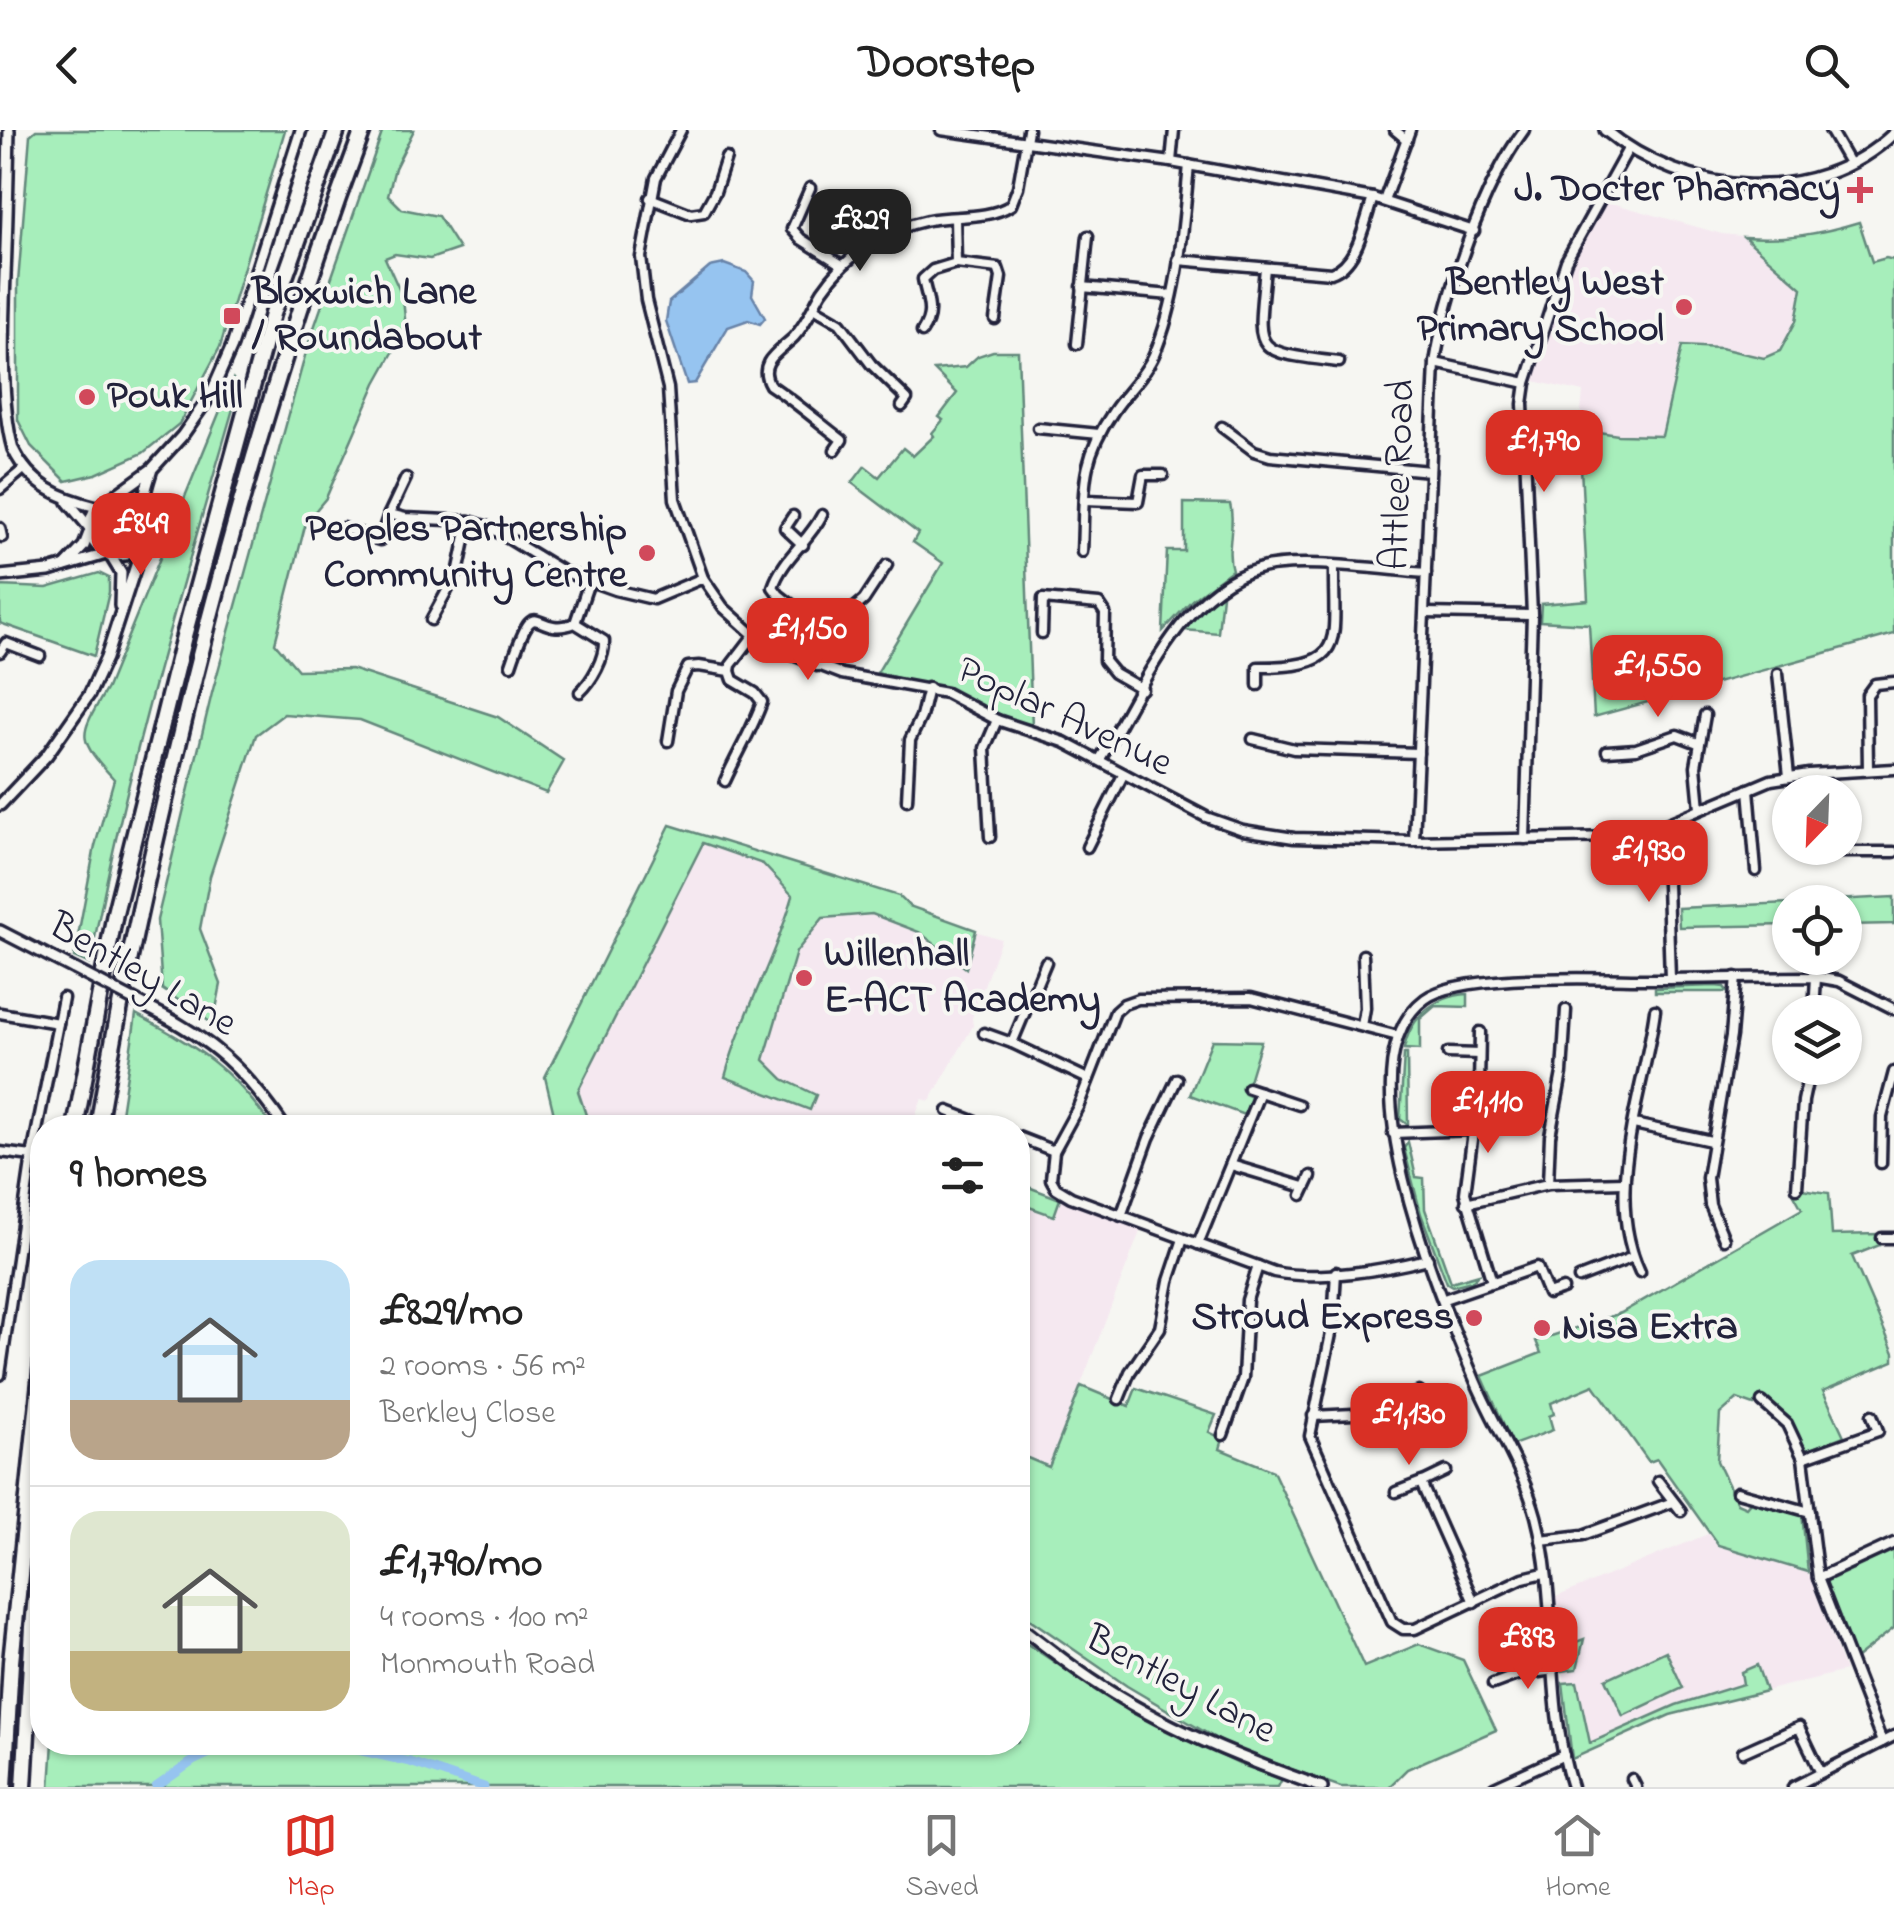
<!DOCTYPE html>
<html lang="en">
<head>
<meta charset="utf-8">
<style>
  body { margin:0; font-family:"Indie Flower",sans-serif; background:#f6f6f6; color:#222; height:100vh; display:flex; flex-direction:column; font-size:38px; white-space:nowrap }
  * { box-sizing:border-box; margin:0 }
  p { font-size:32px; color:#767676 }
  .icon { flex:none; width:55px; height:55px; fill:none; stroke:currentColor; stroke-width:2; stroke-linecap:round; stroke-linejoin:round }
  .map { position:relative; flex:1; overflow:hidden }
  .side { position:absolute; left:30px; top:985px; width:1000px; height:640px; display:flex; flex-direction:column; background:#fff; border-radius:40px; box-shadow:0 2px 8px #0004 }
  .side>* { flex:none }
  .needle { width:65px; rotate:203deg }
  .controls { position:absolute; left:1772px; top:645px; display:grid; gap:20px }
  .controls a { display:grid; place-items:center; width:90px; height:90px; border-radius:50%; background:#fff; box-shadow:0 2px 8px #0004; font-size:50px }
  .price { position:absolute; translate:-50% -85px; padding:0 22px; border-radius:20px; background:#d93025; color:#fff; font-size:32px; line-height:65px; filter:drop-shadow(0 2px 5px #0008) }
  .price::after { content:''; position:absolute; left:50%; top:60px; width:30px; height:22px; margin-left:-15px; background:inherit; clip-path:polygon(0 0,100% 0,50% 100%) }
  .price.current { background:#222; color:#fff }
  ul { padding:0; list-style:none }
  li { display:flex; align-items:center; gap:30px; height:250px; padding:0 40px }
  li+li { border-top:2px solid #e0e0e0 }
  li span { display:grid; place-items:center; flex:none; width:280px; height:200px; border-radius:30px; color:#555 }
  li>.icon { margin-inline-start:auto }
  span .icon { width:120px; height:120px; fill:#fffc; stroke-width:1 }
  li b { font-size:42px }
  h2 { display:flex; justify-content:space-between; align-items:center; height:120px; padding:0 40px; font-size:42px }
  header { display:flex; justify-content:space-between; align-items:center; height:130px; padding:0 40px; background:#fff; font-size:45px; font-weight:700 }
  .tab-bar { display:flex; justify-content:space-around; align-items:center; height:140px; border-top:2px solid #e0e0e0; background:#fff; font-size:28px; color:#767676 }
  .tab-bar a { display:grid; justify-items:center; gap:5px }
  .tab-bar .current { color:#d93025 }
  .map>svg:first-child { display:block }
  .built { fill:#f5e8f0 }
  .green { fill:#a7eebb; stroke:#64887b; stroke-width:2.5 }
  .water { fill:#96c4f0; stroke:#6883a8; stroke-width:2.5 }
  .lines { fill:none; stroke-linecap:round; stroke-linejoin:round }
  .canal { stroke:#96c4f0; stroke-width:9 }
  .minor-casing { stroke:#22223b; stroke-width:15 }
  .tertiary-casing { stroke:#22223b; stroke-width:16 }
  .motorway-casing { stroke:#22223b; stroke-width:21 }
  .minor { stroke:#f6f6f2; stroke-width:8 }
  .tertiary { stroke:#f6f6f2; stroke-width:9 }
  .motorway { stroke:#f6f6f2; stroke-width:14 }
  .tertiary-bridge-casing { stroke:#22223b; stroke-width:16; stroke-linecap:butt }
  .tertiary-bridge { stroke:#f6f6f2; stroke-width:9 }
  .poi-dot { fill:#d1495b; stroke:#f6f6f2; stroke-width:4 }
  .labels { text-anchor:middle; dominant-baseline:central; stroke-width:8; stroke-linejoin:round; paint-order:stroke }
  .poi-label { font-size:40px; font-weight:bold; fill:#22223b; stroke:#f6f6f2; text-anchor:end }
  .street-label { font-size:40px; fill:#22223b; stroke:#f6f6f2 }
</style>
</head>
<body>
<header><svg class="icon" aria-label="back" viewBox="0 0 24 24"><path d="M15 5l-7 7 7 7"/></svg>Doorstep<svg class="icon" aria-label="search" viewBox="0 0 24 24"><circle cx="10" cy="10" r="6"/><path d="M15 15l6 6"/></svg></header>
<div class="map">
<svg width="1894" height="1657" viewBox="0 0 1894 1657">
  <rect width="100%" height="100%" fill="#f6f6f2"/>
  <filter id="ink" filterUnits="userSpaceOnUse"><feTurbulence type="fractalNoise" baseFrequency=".01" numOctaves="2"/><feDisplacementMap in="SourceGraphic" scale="20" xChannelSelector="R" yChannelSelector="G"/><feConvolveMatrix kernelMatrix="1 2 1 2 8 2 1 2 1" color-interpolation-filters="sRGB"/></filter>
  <g filter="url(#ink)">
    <g class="built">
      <path d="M1601 70 1722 104 1780 110 1818 104 1802 246 1678 307 1618 305 1579 299 1583 262 1534 251 1562 154Z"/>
      <path d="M702 713 820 754 1001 809 972 888 973 896 930 971 922 969 911 997H571L567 960Z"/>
      <path d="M1018 1053 1141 1099 1049 1337 1018 1324Z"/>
      <path d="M1708 1404 1718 1416 1808 1442 1845 1541 1670 1585 1572 1629 1556 1467Z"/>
    </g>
    <g class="green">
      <path d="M36 0H285L220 217 179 294 143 323 96 344 66 351 31 316 18 290V153L30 5Z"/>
      <path d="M383 0H414L395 38 388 65 402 79 438 86 459 119 430 129 395 124 385 128 403 168 406 199 376 253 326 368 306 392 275 513 298 540 351 539 498 587 564 631 546 663 360 590 284 584 256 605 210 746 200 799 221 854 213 894 162 859 157 790 212 563 308 215Z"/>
      <path d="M1859 92 1872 132 1886 128 1894 130V504L1594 587 1589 494 1540 491 1541 474 1588 470 1579 299 1618 305 1662 306 1682 216 1720 218 1764 228 1780 221 1796 191 1802 158 1744 107C1785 110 1820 104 1859 92Z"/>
      <path d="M993 221H1018L1032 597 1019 594 955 562 877 543 943 433 913 412 918 403 852 353 865 336 879 347 903 318 913 326 934 306 932 303 943 290 939 287 957 263 934 240 966 237 978 226Z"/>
      <path d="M233 249 239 258C184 449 126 638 90 834L74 827 95 716 114 649C75 606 79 607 107 558Z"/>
      <path d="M1184 373 1230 374C1236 397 1225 417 1232 440L1192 470 1163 501 1167 421H1184Z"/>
      <path d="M99 443 109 448V462L94 526 0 493V456L47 458Z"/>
      <path d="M1219 462 1222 465 1218 503 1184 500Z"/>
      <path d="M670 695 899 766 909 776 976 800 966 838 919 802 872 784 823 788 796 822 764 930 783 949 816 965 810 980 725 947C742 884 775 828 793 766L763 734 703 713 578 961 590 997H557L545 947Z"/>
      <path d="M1894 767V794L1845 795V772H1791Z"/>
      <path d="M1790 773V795L1679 797 1678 778Z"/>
      <path d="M1715 856 1724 857 1728 862H1655V858Z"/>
      <path d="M1468 864V877L1435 876 1420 889V920L1404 919C1410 887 1435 866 1468 864Z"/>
      <path d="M136 884C199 918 231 937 272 997H119Z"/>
      <path d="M1212 910 1261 911 1245 964 1252 967 1244 985 1190 965Z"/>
      <path d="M1404 924H1407L1408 995 1400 989Z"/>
      <path d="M1408 1012 1416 1047 1424 1048 1425 1079 1451 1152 1479 1144 1472 1151 1452 1156 1447 1153 1421 1084 1404 1018Z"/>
      <path d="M1018 1053 1060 1069 1054 1086 1018 1073Z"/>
      <path d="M1802 1059 1829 1063 1832 1105 1880 1104V1115L1852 1126 1894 1223V1231L1823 1261 1844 1306 1805 1321 1787 1288 1761 1265 1754 1275 1737 1269 1720 1284 1717 1331 1737 1373 1746 1377 1751 1371 1802 1383 1808 1442 1718 1415 1657 1329 1649 1332 1594 1255 1551 1273 1554 1284 1549 1286 1553 1300 1513 1315 1482 1246 1541 1223 1536 1211 1621 1183 1802 1079 1792 1061Z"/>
      <path d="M1081 1256 1129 1276 1136 1258 1216 1285 1209 1302 1223 1309 1220 1319 1273 1341 1364 1537 1419 1514 1463 1530 1496 1600 1407 1639 1389 1657H1341L1232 1618 1127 1556 1018 1481V1324L1049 1337Z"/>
      <path d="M1894 1420V1498L1855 1529 1825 1459 1827 1451Z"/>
      <path d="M1018 1508 1130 1582 1239 1634 1282 1649 1278 1657H50L53 1612H1018Z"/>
      <path d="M1584 1509 1577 1539 1562 1541 1560 1518Z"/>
      <path d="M1666 1521 1683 1558 1623 1586 1606 1549Z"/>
      <path d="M1757 1535 1766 1561 1670 1585 1572 1629 1563 1553 1577 1552 1590 1613 1676 1575 1743 1554 1741 1542Z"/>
    </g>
    <path class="water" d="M724 134 746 142 754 151 752 165 765 188 760 194 748 190 728 197 695 253 687 254 666 191 669 172 710 137Z"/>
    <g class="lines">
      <g class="canal">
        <path d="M323 1612 410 1632 484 1657"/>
        <path d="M156 1657 193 1631 234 1612"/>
      </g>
      <g class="minor-casing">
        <g id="minor">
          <path d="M681 0 656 48 641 127 646 170 668 258 675 369 703 448 723 477 754 505 782 521 842 544 946 563 997 590 1064 612 1206 687 1243 700 1294 708 1414 711 1619 707 1659 697 1771 650 1809 644 1894 639"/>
          <path d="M941 0 1171 32 1373 68 1474 101"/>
          <path d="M1395 0 1407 10"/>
          <path d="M1830 0 1849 33"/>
          <path d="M1171 32 1174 0"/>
          <path d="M810 58 792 99 801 109 842 135"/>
          <path d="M650 68 691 84 704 82 715 62 726 28"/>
          <path d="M1384 71 1410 0"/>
          <path d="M1178 130 1331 143C1358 134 1364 93 1373 68"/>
          <path d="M956 133 998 138 1001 147 995 189"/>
          <path d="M1265 138C1257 224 1250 221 1339 232"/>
          <path d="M1082 157 1171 165"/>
          <path d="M814 178 840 193 871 234 907 269 902 276"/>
          <path d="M922 202C935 183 927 170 923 149L933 140 956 133 955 88"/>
          <path d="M1077 214 1088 106"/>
          <path d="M1435 233 1526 253"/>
          <path d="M1222 297 1254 321 1270 326 1430 341"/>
          <path d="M1038 298 1099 304"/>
          <path d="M835 320 842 310C817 291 796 272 770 255 756 232 780 221 794 207 807 193 813 176 822 161 847 124 885 99 928 90 954 85 988 90 1011 75L1018 57 1028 0"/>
          <path d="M0 359 25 338"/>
          <path d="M1085 370 1138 372 1143 345H1163"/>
          <path d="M389 384 406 348"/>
          <path d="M822 385C809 411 782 429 773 457L779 465 827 502 864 470 887 435"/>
          <path d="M793 386 785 398 803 415"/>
          <path d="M0 398 2 407"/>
          <path d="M343 398 380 410 389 384 405 388 469 391 491 398 562 441 615 460 653 469 703 448"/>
          <path d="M1082 422C1085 363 1078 333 1113 282 1126 262 1144 247 1154 225 1179 167 1183 98 1189 35"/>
          <path d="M1425 483 1532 485"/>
          <path d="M431 490 459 439 469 391"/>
          <path d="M575 493 589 452"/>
          <path d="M1042 503 1043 469 1099 474 1105 483 1104 531 1114 543 1142 559"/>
          <path d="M0 522 6 513 40 526"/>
          <path d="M511 535C538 455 531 510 575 493L604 511C605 528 592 551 580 562"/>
          <path d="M817 536 821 512 827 502"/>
          <path d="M730 541 731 535 754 505"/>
          <path d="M1778 544 1789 646"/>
          <path d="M1258 555V537C1349 537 1333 512 1334 437"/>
          <path d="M1253 609 1294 619 1418 623"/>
          <path d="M668 611 676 561 688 537 699 536 730 541 733 550 755 563 762 572C752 600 737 624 725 651"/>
          <path d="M1607 621 1636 619 1677 605 1698 613"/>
          <path d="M1100 629C1140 564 1179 461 1258 439 1296 427 1384 440 1426 443"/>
          <path d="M1868 640 1867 565 1875 554 1894 552"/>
          <path d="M1749 659 1756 741"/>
          <path d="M907 670 910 610 921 587 928 558"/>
          <path d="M1700 678 1696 636 1705 585"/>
          <path d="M1659 697 1666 723 1670 849"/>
          <path d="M990 707 985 618 997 590"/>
          <path d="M1525 709 1532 485 1523 274 1526 253 1566 131 1628 19"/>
          <path d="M1414 711 1435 233C1446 163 1482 57 1524 0"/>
          <path d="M1087 717 1123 645"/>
          <path d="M1828 722H1894"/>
          <path d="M1046 832 1012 913 1088 949"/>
          <path d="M1814 882 1816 847"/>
          <path d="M0 883 58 893"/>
          <path d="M1362 896 1365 878 1363 825"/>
          <path d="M1480 902 1479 956 1465 1063 1492 1152"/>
          <path d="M984 903 1012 913"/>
          <path d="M1398 906 1251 868 1138 869 1124 874 1115 882 1078 977 1054 1021 1051 1049 1056 1058 1071 1067 1274 1142C1319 1151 1384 1140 1428 1129"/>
          <path d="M1448 923 1479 924"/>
          <path d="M1248 958 1299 975"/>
          <path d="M948 981 992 998"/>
          <path d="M1634 994 1711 1011"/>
          <path d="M1393 1003 1473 1000"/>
          <path d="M1018 1007 1054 1021"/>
          <path d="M0 1022 32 1026"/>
          <path d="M1881 1033 1882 987 1894 942"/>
          <path d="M1231 1035 1304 1057"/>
          <path d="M1548 1054 1550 1006 1562 943 1566 880"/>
          <path d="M1797 1058 1803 971 1810 938"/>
          <path d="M1302 1065 1311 1046"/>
          <path d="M1466 1073 1548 1054 1624 1052"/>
          <path d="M1121 1086 1149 1008 1177 949"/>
          <path d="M1882 1108H1894"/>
          <path d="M1724 1109 1710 1075 1707 1048 1731 906 1736 847"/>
          <path d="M1198 1114 1260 962"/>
          <path d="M1336 1142 1333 1194 1310 1306 1392 1492 1403 1499H1415L1523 1448 1544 1443"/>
          <path d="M1640 1142C1602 1060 1644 964 1655 880"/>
          <path d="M1579 1148 1633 1127"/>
          <path d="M1444 1169 1537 1137 1548 1164 1563 1159"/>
          <path d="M0 1245 32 1026 63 868"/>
          <path d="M1119 1269 1130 1242 1160 1198 1169 1151 1183 1109"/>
          <path d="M1762 1272 1787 1294 1803 1328 1818 1448 1882 1612"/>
          <path d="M1313 1286 1374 1283 1419 1262"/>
          <path d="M1223 1305 1243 1248 1247 1170 1258 1136"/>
          <path d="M1803 1328 1878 1301 1872 1285"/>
          <path d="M1446 1341 1421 1353 1474 1472"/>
          <path d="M1658 1351 1681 1381"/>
          <path d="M1396 1362 1422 1352"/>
          <path d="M1737 1362 1810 1382"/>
          <path d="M1541 1410 1583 1405 1673 1372"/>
          <path d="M1818 1448 1894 1413"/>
          <path d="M1493 1554 1517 1545 1554 1540"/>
          <path d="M1743 1622 1799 1597 1820 1641"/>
          <path d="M1632 1649 1636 1657"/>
          <path d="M1494 1657 1564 1625"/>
          <path d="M1572 1657C1544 1570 1559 1474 1536 1386 1523 1338 1493 1294 1474 1248 1441 1170 1338 933 1425 869 1462 842 1600 849 1649 849 1705 849 1761 847 1816 847L1839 851 1894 879"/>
          <path d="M1793 1657 1894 1606"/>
        </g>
      </g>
      <g class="tertiary-casing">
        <g id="tertiary">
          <path d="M9 0C8 48 7 97 5 145 3 195 0 274 13 319 31 356 60 368 97 377"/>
          <path d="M1605 0C1685 66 1813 80 1894 3"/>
          <path d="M152 339C149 349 145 360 144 370 141 395 153 413 125 425 97 427 82 406 94 381L152 339 182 306 210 266 232 216 301 0"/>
          <path d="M111 370 128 371 144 385"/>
          <path d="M68 372 89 397"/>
          <path d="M110 425 121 443 120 476"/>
          <path d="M65 436 84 416 89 403"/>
          <path d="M0 446 49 441 106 424"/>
          <path d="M0 675 47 625 89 565 106 528 143 414"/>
          <path d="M0 801 74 839"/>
          <path d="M151 879C211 909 247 941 285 998"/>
          <path d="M1018 1495C1042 1513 1066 1533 1092 1550 1162 1597 1242 1629 1322 1657"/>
        </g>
      </g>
      <g class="motorway-casing">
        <g id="motorway">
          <path d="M75 998 115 783 184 506 272 184 337 0"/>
          <path d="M98 998C119 867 148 739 179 611 228 404 288 199 363 0"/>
          <path d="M4 1657 11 1532 42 1232"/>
          <path d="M24 1657 33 1497 42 1404"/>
        </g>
      </g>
      <use href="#minor" class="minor"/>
      <use href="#tertiary" class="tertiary"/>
      <use href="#motorway" class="motorway"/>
      <g class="tertiary-bridge-casing">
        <path id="tertiary-bridge" d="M74 839 151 879"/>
      </g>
      <use href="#tertiary-bridge" class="tertiary-bridge"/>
    </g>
  </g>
  <g class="poi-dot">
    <path d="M1855 45h10v10h10v10h-10v10h-10v-10h-10v-10h10z"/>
    <circle cx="1684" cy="177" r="10"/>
    <rect x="222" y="176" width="20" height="20" rx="5"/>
    <circle cx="87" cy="267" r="10"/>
    <circle cx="647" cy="423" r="10"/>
    <circle cx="804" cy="848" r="10"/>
    <circle cx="1474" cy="1188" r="10"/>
    <circle cx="1542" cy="1198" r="10"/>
  </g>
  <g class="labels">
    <g class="poi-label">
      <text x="1840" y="60">J. Docter Pharmacy</text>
      <text x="1664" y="154">Bentley West<tspan x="1664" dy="46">Primary School</tspan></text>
      <text x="252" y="163" text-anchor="start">Bloxwich Lane<tspan x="252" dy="46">/ Roundabout</tspan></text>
      <text x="107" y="267" text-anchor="start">Pouk Hill</text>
      <text x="627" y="400">Peoples Partnership<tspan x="627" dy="46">Community Centre</tspan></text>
      <text x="824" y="825" text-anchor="start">Willenhall<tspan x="824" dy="46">E-ACT Academy</tspan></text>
      <text x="1454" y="1188">Stroud Express</text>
      <text x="1562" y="1198" text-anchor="start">Nisa Extra</text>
    </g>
    <g class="street-label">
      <text transform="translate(1400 345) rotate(-88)">Attlee Road</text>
      <text transform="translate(1064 588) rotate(25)">Poplar Avenue</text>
      <text transform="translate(142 846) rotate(30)">Bentley Lane</text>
      <text transform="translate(1180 1556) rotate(28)">Bentley Lane</text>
    </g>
  </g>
</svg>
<div class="controls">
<a><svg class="needle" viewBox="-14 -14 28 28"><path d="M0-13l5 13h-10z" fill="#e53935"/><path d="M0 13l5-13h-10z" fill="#767676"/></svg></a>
<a><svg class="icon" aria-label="locate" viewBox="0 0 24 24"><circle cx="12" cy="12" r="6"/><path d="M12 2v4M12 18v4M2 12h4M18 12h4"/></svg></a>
<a><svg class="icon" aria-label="layers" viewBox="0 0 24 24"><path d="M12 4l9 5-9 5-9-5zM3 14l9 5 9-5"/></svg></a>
</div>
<b class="price current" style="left:860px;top:144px">£829</b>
<b class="price" style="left:1544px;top:365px">£1,790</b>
<b class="price" style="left:141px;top:448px">£849</b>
<b class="price" style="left:808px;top:553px">£1,150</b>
<b class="price" style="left:1658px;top:590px">£1,550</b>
<b class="price" style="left:1649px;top:775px">£1,930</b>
<b class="price" style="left:1488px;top:1026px">£1,110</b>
<b class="price" style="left:1409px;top:1338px">£1,130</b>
<b class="price" style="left:1528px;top:1562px">£893</b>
<section class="side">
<h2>9 homes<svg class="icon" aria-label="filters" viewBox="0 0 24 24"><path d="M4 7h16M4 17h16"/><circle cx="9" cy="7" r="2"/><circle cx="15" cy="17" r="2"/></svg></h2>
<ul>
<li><span style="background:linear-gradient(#bfe0f5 70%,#b9a48a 0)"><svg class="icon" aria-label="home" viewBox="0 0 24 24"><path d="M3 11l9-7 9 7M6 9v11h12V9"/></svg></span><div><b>£829/mo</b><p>2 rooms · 56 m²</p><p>Berkley Close</p></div></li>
<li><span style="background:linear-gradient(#dfe7d0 70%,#c2b280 0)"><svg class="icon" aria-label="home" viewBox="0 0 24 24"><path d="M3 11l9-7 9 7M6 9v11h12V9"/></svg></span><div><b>£1,790/mo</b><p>4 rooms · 100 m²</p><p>Monmouth Road</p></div></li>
</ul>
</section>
</div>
<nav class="tab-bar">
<a class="current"><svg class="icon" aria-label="map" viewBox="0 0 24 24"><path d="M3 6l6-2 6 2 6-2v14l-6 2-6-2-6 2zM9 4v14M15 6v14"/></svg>Map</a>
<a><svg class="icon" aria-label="saved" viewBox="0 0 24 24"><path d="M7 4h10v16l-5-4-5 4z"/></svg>Saved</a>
<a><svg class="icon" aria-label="home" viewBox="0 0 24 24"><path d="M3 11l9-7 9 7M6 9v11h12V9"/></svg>Home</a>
</nav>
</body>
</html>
